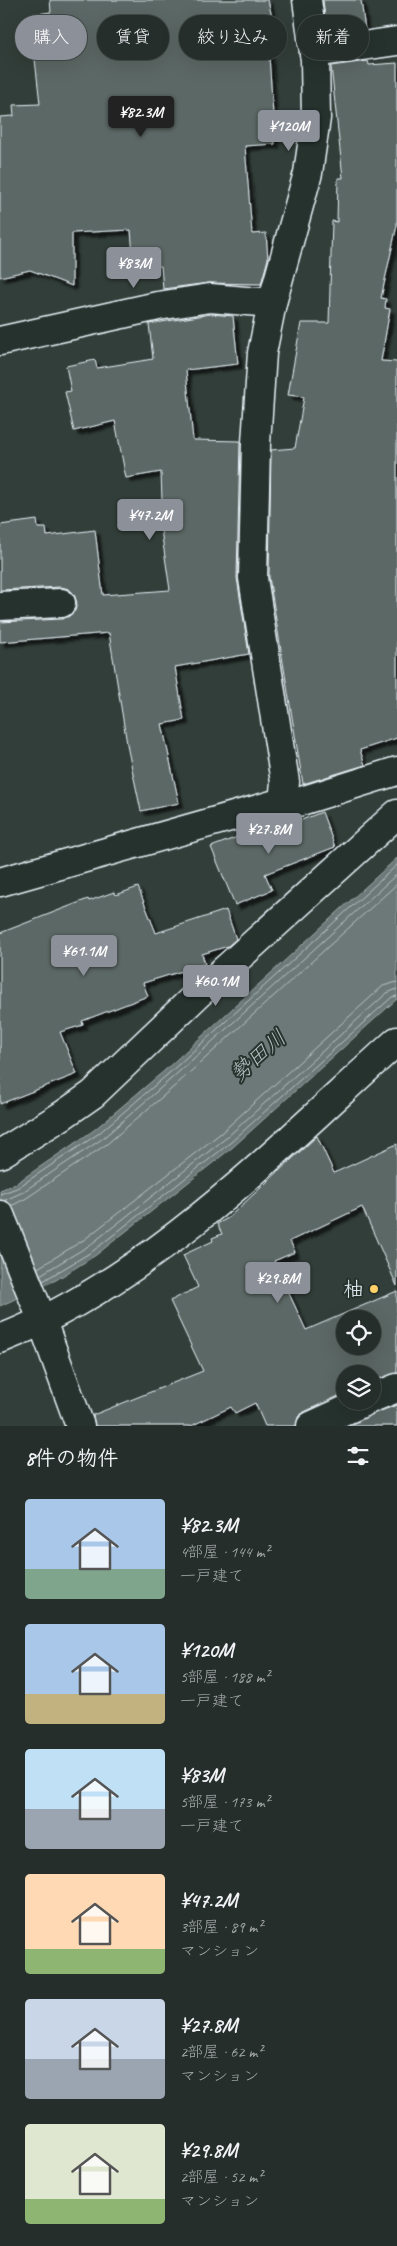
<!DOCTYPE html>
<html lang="ja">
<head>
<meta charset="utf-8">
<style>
  body { margin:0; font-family:Caveat,"Klee One",sans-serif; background:#2e3633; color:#f1f3f6; height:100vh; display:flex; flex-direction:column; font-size:19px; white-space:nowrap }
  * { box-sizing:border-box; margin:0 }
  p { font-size:16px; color:#a4a8a9 }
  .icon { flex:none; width:28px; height:28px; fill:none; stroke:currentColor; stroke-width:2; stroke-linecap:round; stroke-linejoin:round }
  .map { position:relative; height:1426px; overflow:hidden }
  .sheet { display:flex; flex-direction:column; background:#262e2b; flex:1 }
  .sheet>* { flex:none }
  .top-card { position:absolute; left:15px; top:15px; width:368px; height:45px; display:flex; gap:10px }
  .buttons { position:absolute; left:336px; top:1310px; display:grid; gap:10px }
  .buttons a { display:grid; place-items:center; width:45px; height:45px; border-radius:50%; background:#262e2b; box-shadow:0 5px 20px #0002,0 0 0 1px #424a47; font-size:25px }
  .price { position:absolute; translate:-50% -42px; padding:0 11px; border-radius:5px; background:#8c9099; color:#fff; font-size:16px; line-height:32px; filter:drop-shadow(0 1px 2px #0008) }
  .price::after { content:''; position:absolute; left:50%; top:30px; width:15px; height:11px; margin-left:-8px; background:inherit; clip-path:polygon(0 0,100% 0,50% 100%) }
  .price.selected { background:#222; color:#fff }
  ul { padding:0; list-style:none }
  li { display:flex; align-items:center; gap:15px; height:125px; padding:0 25px }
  li span { display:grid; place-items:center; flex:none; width:140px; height:100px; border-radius:5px; color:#555 }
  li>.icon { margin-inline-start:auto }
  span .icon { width:60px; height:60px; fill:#fffc; stroke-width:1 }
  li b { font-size:21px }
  h2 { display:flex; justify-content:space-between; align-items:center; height:60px; padding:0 25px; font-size:21px }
  .tag { padding:0 18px; border-radius:22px; background:#262e2b; box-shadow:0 5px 20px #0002,0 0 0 1px #424a47; font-size:18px; line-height:45px }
  .tag.selected { background:#8c9099; color:#fff }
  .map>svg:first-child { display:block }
  .water { fill:#6d7978; stroke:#9ea9ab }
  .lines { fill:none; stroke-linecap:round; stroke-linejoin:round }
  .shore { stroke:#b7c1c5; stroke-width:1 }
  .building { fill:#5c6865; stroke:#e8f1f8; fill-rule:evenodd; filter:url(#shadow) }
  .minor-casing { stroke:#e8f1f8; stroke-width:31 }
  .minor { stroke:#26332d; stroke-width:28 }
  .poi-dot { fill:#ffd166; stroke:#26332d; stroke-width:2 }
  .labels { text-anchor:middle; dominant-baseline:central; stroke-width:4; stroke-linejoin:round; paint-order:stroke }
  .poi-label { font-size:21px; fill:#e8f1f8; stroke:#26332d; text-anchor:end }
  .water-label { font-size:22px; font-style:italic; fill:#b1bbbe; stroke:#26332d }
</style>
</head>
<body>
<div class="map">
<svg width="397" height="1426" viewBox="0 0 397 1426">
  <defs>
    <filter id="shadow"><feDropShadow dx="4.5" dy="4.5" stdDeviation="1" flood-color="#0009"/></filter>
  </defs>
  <rect width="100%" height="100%" fill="#323e39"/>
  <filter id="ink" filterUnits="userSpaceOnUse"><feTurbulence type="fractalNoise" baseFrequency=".02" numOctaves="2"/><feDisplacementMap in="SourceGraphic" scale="10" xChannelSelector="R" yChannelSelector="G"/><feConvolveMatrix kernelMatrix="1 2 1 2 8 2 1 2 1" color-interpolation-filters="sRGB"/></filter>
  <g filter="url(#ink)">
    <path class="water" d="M397 858V999L233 1147 96 1255 56 1280 0 1306V1190L15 1184 94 1130 164 1071Z"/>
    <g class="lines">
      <g class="shore">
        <path d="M0 1194 17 1188 98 1134 167 1075 397 865"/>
        <path d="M3 1201 21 1193 102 1139 171 1079 397 874"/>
        <path d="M11 1206 25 1199 107 1144 176 1085 397 884"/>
        <path d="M38 1268 85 1239 221 1133 383 986 397 982"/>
        <path d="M40 1275 90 1245 226 1138 387 993 397 989"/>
        <path d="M43 1281 93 1251 230 1143 392 997 397 996"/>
      </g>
    </g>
    <g class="building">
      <path d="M50 0H268L277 39 268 41 275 144 245 146 252 234 266 233 268 259 261 284 208 283 163 289 161 266 134 268 131 230 72 233V286L30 270 0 277V117L14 116 13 105 40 104 30 15 51 12Z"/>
      <path d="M323 0H361L365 30 327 35Z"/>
      <path d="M368 61 369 65 397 63V225L381 298 386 299 385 308 390 309 381 361 397 362V738L360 750 365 765 303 784 269 577 271 450 295 448 304 397 288 395 301 323H329L332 221 337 222 338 178H343L331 66Z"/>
      <path d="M211 314 233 316 238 364 186 370 193 440 240 441 237 578 249 654 175 667 184 720 162 724 179 803 141 811 128 750 109 633 0 642V622L62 619 69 616 75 611 77 603 74 594 69 589 61 587 0 590V525L37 520 38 528H46L47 536 95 530 103 595 170 590 161 530 163 529 161 472 126 478 115 421 74 431 65 392 71 391 66 366 95 360 97 368 153 359 149 324Z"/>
      <path d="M322 812 335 847 265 874 272 890 235 905 211 847 248 833 251 840Z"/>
      <path d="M138 887 156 933 226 910 236 939 228 946 202 954 205 964 143 983 148 996 82 1021 83 1025 60 1032 77 1074 0 1104V933L88 899 89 901 114 892 116 895Z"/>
      <path d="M317 1136 334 1173 397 1144V1286L362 1207 290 1241 295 1252 274 1261 306 1330 397 1291V1373L372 1381V1374H345V1393L304 1412 298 1417 296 1426H265L255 1403 235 1413 231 1407 191 1426H95L93 1415 203 1371 170 1301 198 1287 183 1255 213 1241 212 1238 222 1234 217 1224 228 1218ZM345 1319H372V1346H345Z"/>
      <path d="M397 1405V1426H349L375 1413Z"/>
    </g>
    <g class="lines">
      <g class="minor-casing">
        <g id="minor">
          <path d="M314 53 397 41"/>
          <path d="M0 341 158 306 210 298 272 303"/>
          <path d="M0 606 61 603"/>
          <path d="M283 802 285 782 253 578 256 443 262 353 272 303 308 173 316 118 315 60 307 0"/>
          <path d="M0 882 283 802H298L397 771"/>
          <path d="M0 1154 63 1115 93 1094 198 994 397 814"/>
          <path d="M0 1215 37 1307 80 1426"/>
          <path d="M0 1339C152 1280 278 1148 397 1041"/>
          <path d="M372 1398 397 1388"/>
          <path d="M311 1426 366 1401"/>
        </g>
      </g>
      <use href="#minor" class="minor"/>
    </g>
  </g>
  <circle class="poi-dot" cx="374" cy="1289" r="5"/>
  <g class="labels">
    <g class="poi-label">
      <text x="364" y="1289">柚</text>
    </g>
    <g class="water-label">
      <text transform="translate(258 1056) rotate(-41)">勢田川</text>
    </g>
  </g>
</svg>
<div class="buttons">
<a><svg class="icon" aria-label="locate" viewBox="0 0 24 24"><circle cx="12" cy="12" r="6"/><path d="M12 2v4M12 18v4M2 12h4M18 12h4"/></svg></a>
<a><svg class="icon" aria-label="layers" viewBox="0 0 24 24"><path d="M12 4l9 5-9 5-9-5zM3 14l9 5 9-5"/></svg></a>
</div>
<b class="price selected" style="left:141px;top:138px">¥82.3M</b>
<b class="price" style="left:289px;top:152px">¥120M</b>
<b class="price" style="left:134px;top:289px">¥83M</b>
<b class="price" style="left:150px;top:541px">¥47.2M</b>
<b class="price" style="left:269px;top:855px">¥27.8M</b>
<b class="price" style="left:84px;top:977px">¥61.1M</b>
<b class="price" style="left:216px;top:1007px">¥60.1M</b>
<b class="price" style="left:278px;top:1304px">¥29.8M</b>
<div class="top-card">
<a class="tag selected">購入</a>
<a class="tag">賃貸</a>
<a class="tag">絞り込み</a>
<a class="tag">新着</a>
</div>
</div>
<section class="sheet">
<h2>8件の物件<svg class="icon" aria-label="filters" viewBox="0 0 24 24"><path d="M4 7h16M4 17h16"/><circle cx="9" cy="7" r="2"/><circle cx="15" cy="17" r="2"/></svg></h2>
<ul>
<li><span style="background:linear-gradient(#a9c7e8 70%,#7fa58c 0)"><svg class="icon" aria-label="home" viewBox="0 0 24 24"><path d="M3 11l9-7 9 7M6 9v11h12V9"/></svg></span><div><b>¥82.3M</b><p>4部屋 · 144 m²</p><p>一戸建て</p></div></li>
<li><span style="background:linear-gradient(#a9c7e8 70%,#c2b280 0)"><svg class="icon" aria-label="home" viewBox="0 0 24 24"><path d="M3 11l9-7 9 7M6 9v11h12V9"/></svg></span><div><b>¥120M</b><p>5部屋 · 188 m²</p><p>一戸建て</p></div></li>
<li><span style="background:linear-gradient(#bfe0f5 60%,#9aa5b1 0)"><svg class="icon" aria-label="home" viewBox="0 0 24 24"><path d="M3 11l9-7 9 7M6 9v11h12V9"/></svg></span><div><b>¥83M</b><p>5部屋 · 173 m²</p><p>一戸建て</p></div></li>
<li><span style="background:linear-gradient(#ffd9b3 75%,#8fb573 0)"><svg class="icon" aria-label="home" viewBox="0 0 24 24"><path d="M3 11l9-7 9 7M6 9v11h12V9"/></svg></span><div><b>¥47.2M</b><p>3部屋 · 89 m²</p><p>マンション</p></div></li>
<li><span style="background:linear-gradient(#c9d6e8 60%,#9aa5b1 0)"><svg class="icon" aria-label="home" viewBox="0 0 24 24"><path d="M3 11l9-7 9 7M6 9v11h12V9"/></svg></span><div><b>¥27.8M</b><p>2部屋 · 62 m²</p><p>マンション</p></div></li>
<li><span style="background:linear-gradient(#dfe7d0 75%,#8fb573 0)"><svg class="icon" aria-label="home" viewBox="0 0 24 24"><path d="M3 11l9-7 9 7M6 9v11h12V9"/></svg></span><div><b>¥29.8M</b><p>2部屋 · 52 m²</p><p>マンション</p></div></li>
</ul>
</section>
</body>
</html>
